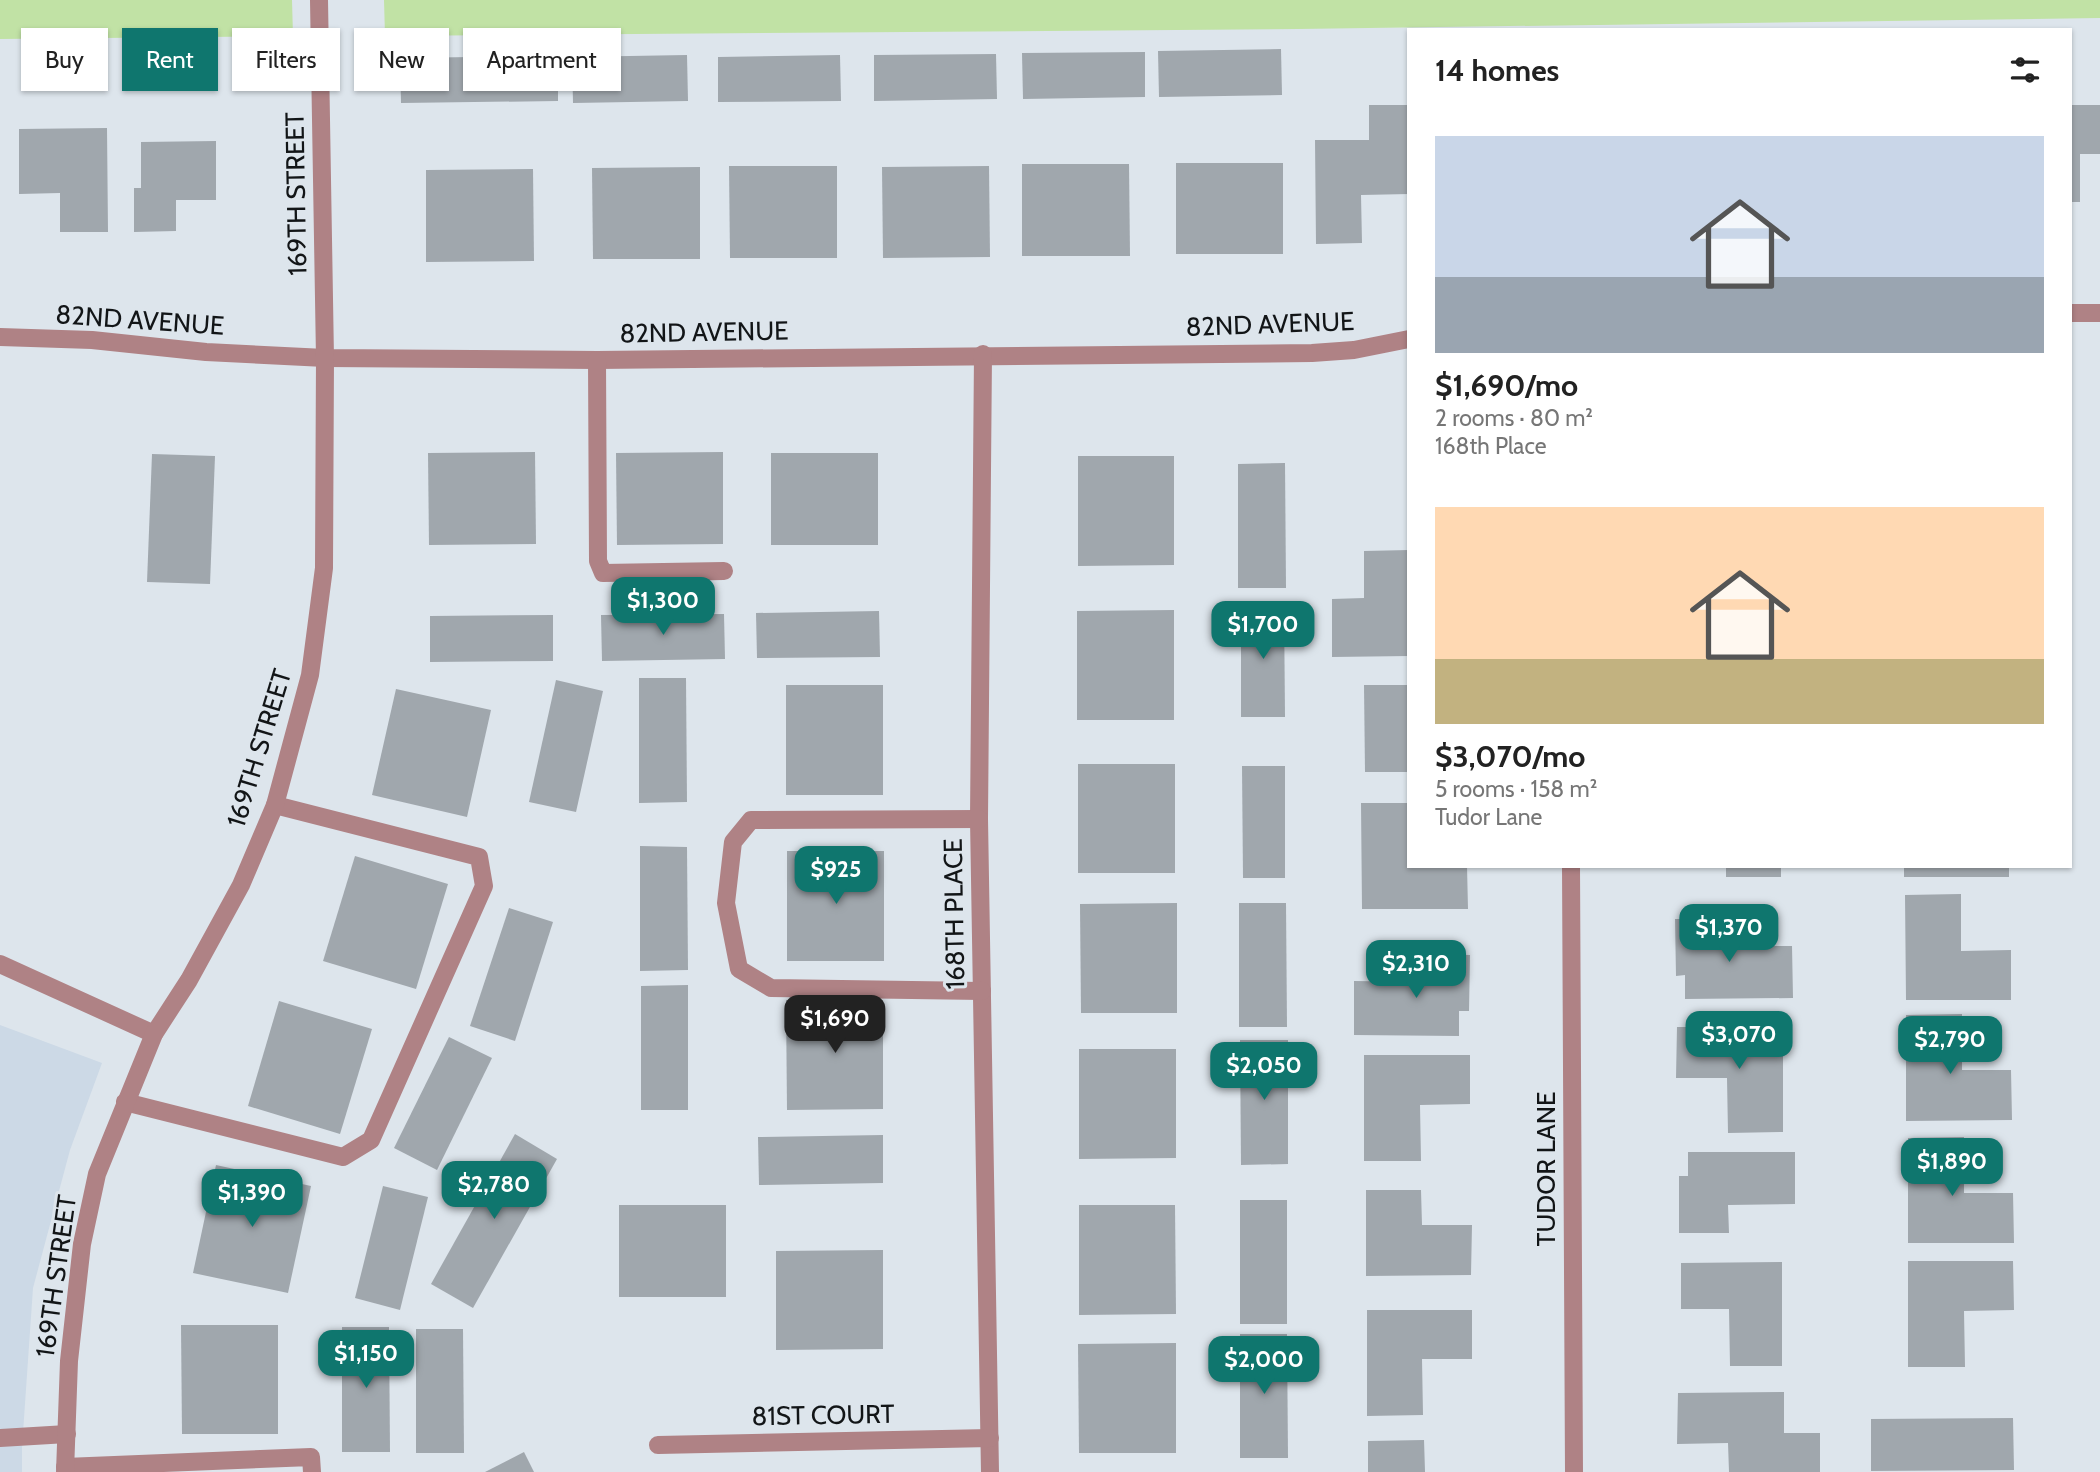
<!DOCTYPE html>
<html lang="en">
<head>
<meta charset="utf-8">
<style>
  body { margin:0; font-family:Cabin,sans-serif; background:#f6f6f6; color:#222; height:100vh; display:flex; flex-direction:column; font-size:26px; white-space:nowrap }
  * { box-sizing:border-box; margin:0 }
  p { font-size:23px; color:#767676 }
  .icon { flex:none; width:38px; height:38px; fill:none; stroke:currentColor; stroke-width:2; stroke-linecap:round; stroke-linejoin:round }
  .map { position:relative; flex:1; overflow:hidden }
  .details { position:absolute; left:1407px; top:28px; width:665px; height:840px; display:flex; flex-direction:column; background:#fff; border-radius:0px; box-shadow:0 2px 5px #0004 }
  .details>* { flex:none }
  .banner { position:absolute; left:21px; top:28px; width:665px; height:63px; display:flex; gap:14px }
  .price { position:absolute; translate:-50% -60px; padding:0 16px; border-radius:14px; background:#0f766e; color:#fff; font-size:23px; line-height:46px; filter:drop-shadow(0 2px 4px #0008) }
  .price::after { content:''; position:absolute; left:50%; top:42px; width:21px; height:16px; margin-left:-10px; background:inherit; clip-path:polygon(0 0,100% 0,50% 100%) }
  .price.current { background:#222; color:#fff }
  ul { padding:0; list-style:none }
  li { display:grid; align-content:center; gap:14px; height:371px; padding:0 28px }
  li span { display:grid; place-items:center; height:217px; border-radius:0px; color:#555 }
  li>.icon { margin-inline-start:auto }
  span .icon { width:126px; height:126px; fill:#fffc; stroke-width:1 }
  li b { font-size:30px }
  h2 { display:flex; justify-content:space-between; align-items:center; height:84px; padding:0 28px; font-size:30px }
  .tag { padding:0 24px; border-radius:0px; background:#fff; box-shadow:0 2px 5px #0004; font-size:24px; line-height:63px }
  .tag.current { background:#0f766e; color:#fff }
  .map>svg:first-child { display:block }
  .built { fill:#ccd9e6 }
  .green { fill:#c1e2a5 }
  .building { fill:#a0a7ad }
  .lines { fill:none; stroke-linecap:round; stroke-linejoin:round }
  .minor { stroke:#af8285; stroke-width:18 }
  .labels { text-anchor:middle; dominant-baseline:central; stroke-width:6; stroke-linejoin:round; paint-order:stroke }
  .street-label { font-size:26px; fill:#121517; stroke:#dde5ec }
</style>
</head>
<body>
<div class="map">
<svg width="2100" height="1472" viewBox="0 0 2100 1472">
  <rect width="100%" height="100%" fill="#dde5ec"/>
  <path class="built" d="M0 1025 102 1063 70 1150 33 1288 22 1447V1472H0Z"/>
  <g class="green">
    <path d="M0 0H292L293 36 0 39Z"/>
    <path d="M384 0H2100V18L1298 29 385 36Z"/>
  </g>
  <g class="building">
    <path d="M1281 49 1282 95 1159 97 1158 51Z"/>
    <path d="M1145 52V97L1023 99 1022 53Z"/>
    <path d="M996 54 997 99 874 101V55Z"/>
    <path d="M687 55 688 101 573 103 572 57Z"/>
    <path d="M840 55 841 101 718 102V57Z"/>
    <path d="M558 56V101L401 103 400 58Z"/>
    <path d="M1369 105H1409V194L1361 195 1362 243 1316 244 1315 140H1369Z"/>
    <path d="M2070 105H2100V154H2080V202H2070Z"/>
    <path d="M107 128 108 232H60V193L19 194V129Z"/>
    <path d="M216 141V200H176V231L134 232V188H141V142Z"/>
    <rect x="1176" y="163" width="107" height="91"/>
    <path d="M1022 164H1129L1130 256H1022Z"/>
    <path d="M729 166H837V258H730Z"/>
    <path d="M989 166 990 257 883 258 882 167Z"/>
    <path d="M700 167V259H593L592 168Z"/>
    <path d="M533 169 534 261 426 262V170Z"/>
    <path d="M535 452 536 544 429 545 428 453Z"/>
    <path d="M723 452V544L617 545 616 453Z"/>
    <rect x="771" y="453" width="107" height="92"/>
    <path d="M152 454 215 456 210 584 147 582Z"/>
    <path d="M1078 456H1174V565L1078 566Z"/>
    <path d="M1285 463 1286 588H1238V464Z"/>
    <path d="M1409 550V656L1332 657V599L1364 598V551Z"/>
    <path d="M1284 604 1285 717H1241V605Z"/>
    <path d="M1174 610V720H1077V611Z"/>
    <path d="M879 611 880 657 757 658 756 613Z"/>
    <path d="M724 614 725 659 602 661 601 615Z"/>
    <path d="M553 615V661L430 662V616Z"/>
    <path d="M639 678H686L687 802 639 803Z"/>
    <path d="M556 680 603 691 576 812 529 802Z"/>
    <rect x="786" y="685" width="97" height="110"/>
    <path d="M1364 685H1409V772H1365Z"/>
    <path d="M396 689 491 710 467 817 372 795Z"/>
    <rect x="1078" y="764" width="97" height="109"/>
    <path d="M1242 766H1285V878H1243Z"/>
    <path d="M1361 803H1409V866H1467L1468 909H1362Z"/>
    <path d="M640 846 687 847 688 970 640 971Z"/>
    <rect x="787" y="851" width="97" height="110"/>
    <path d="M355 856 448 884 416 989 323 961Z"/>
    <rect x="1726" y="866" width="55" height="11"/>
    <rect x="1904" y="866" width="105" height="11"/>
    <path d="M1961 894V951L2011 950V1000H1906L1905 895Z"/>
    <path d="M1177 903V1013H1081L1080 904Z"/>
    <path d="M1239 903H1286L1287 1027H1239Z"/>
    <path d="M509 908 553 922 515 1041 470 1026Z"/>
    <path d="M1675 919H1725V946H1792L1793 998 1685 999V975L1676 976Z"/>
    <path d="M1419 954 1470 955 1469 1011H1459V1036L1354 1035V981L1419 982Z"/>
    <path d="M688 985V1110H641V986Z"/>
    <path d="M786 1000H883V1109L787 1110Z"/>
    <path d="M279 1001 372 1029 340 1134 248 1106Z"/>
    <path d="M1962 1014V1070H2011L2012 1120 1906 1121V1015Z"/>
    <path d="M1677 1027H1783V1132L1728 1133 1727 1078H1676Z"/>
    <path d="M449 1037 492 1058 437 1170 394 1148Z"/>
    <path d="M1240 1040H1288V1164L1241 1165Z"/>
    <path d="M1079 1049H1176V1158L1079 1159Z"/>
    <path d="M1364 1055H1470V1104L1420 1105 1421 1161H1364Z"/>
    <path d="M515 1134 557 1159 473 1308 431 1284Z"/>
    <path d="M883 1135V1183L759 1185 758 1137Z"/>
    <path d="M1964 1137V1193H2013L2014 1243H1908V1138Z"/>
    <path d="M1688 1152H1795V1204L1728 1205 1729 1233H1679V1176H1688Z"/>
    <path d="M216 1165 311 1186 288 1293 193 1273Z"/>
    <path d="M383 1186 428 1197 400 1310 355 1298Z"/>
    <path d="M1366 1190H1421L1422 1225H1472L1471 1275 1366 1276Z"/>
    <rect x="1240" y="1200" width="47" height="124"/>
    <rect x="619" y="1205" width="107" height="92"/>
    <path d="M1079 1205H1175L1176 1314 1079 1315Z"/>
    <path d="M883 1250V1349L776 1350V1251Z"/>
    <path d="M1908 1261H2013L2014 1310 1964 1311 1965 1367H1908Z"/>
    <path d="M1782 1262V1366H1730L1729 1309H1681V1263Z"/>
    <path d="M1367 1310H1472V1359H1422L1423 1415 1367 1416Z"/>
    <path d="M181 1325H278V1434H182Z"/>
    <path d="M342 1327H389L390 1452H342Z"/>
    <path d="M416 1329H463L464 1453H416Z"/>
    <path d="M1240 1334H1287L1288 1458H1240Z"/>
    <path d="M1176 1343V1453H1079L1078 1344Z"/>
    <path d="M1784 1392V1433H1820V1472H1729L1728 1443 1677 1444 1678 1393Z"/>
    <path d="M2013 1418 2014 1470 1871 1471V1419Z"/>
    <path d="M1424 1440 1425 1472H1368V1441Z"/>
    <path d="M524 1452 534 1472H485Z"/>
  </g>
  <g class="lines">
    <g class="minor">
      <path d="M2070 313H2100"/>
      <path d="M0 337 92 340 206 352 325 358 597 360 1312 353 1354 350 1409 339"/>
      <path d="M983 354 979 819 990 1472"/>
      <path d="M597 360 598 561 603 573 724 571"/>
      <path d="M979 819 751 820 733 842 726 903 739 969 771 988 982 991"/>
      <path d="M1571 866 1574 1472"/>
      <path d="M0 964 154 1034"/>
      <path d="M125 1102 343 1157 371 1140 484 886 479 857 275 805"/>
      <path d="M0 1438 67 1434"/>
      <path d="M658 1445 990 1438"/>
      <path d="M65 1467 311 1457 312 1472"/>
      <path d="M65 1472 69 1361 82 1244 97 1174 154 1034 189 980 241 885 275 805 310 675 324 568 325 358 319 0"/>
    </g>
  </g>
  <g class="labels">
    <g class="street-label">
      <text transform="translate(296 194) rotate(-91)">169TH STREET</text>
      <text transform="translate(140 320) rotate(4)">82ND AVENUE</text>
      <text transform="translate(1270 324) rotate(-2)">82ND AVENUE</text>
      <text transform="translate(704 332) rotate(-1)">82ND AVENUE</text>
      <text transform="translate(259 748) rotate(-73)">169TH STREET</text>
      <text transform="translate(954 914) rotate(-91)">168TH PLACE</text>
      <text transform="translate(1546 1169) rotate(-90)">TUDOR LANE</text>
      <text transform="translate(56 1276) rotate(-82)">169TH STREET</text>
      <text transform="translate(823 1415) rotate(-1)">81ST COURT</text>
    </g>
  </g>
</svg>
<b class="price" style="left:663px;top:637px">$1,300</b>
<b class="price" style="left:1263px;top:661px">$1,700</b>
<b class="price" style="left:836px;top:906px">$925</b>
<b class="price" style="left:1729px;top:964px">$1,370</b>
<b class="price" style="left:1416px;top:1000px">$2,310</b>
<b class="price current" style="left:835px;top:1055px">$1,690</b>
<b class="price" style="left:1739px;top:1071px">$3,070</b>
<b class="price" style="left:1950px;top:1076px">$2,790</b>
<b class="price" style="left:1264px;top:1102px">$2,050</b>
<b class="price" style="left:1952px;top:1198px">$1,890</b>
<b class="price" style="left:494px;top:1221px">$2,780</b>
<b class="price" style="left:252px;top:1229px">$1,390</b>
<b class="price" style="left:366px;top:1390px">$1,150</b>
<b class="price" style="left:1264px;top:1396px">$2,000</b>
<div class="banner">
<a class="tag">Buy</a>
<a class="tag current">Rent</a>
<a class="tag">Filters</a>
<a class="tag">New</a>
<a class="tag">Apartment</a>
</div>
<section class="details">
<h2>14 homes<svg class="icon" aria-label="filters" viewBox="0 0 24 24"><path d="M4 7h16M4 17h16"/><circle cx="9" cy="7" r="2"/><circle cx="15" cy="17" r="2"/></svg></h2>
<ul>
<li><span style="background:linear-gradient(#c9d6e8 65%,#9aa5b1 0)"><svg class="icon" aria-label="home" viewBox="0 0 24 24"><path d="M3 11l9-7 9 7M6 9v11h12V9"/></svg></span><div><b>$1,690/mo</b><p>2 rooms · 80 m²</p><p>168th Place</p></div></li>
<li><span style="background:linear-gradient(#ffd9b3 70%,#c2b280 0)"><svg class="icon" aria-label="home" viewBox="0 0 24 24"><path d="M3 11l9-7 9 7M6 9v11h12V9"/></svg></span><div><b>$3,070/mo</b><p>5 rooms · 158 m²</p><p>Tudor Lane</p></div></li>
</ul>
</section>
</div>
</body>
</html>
